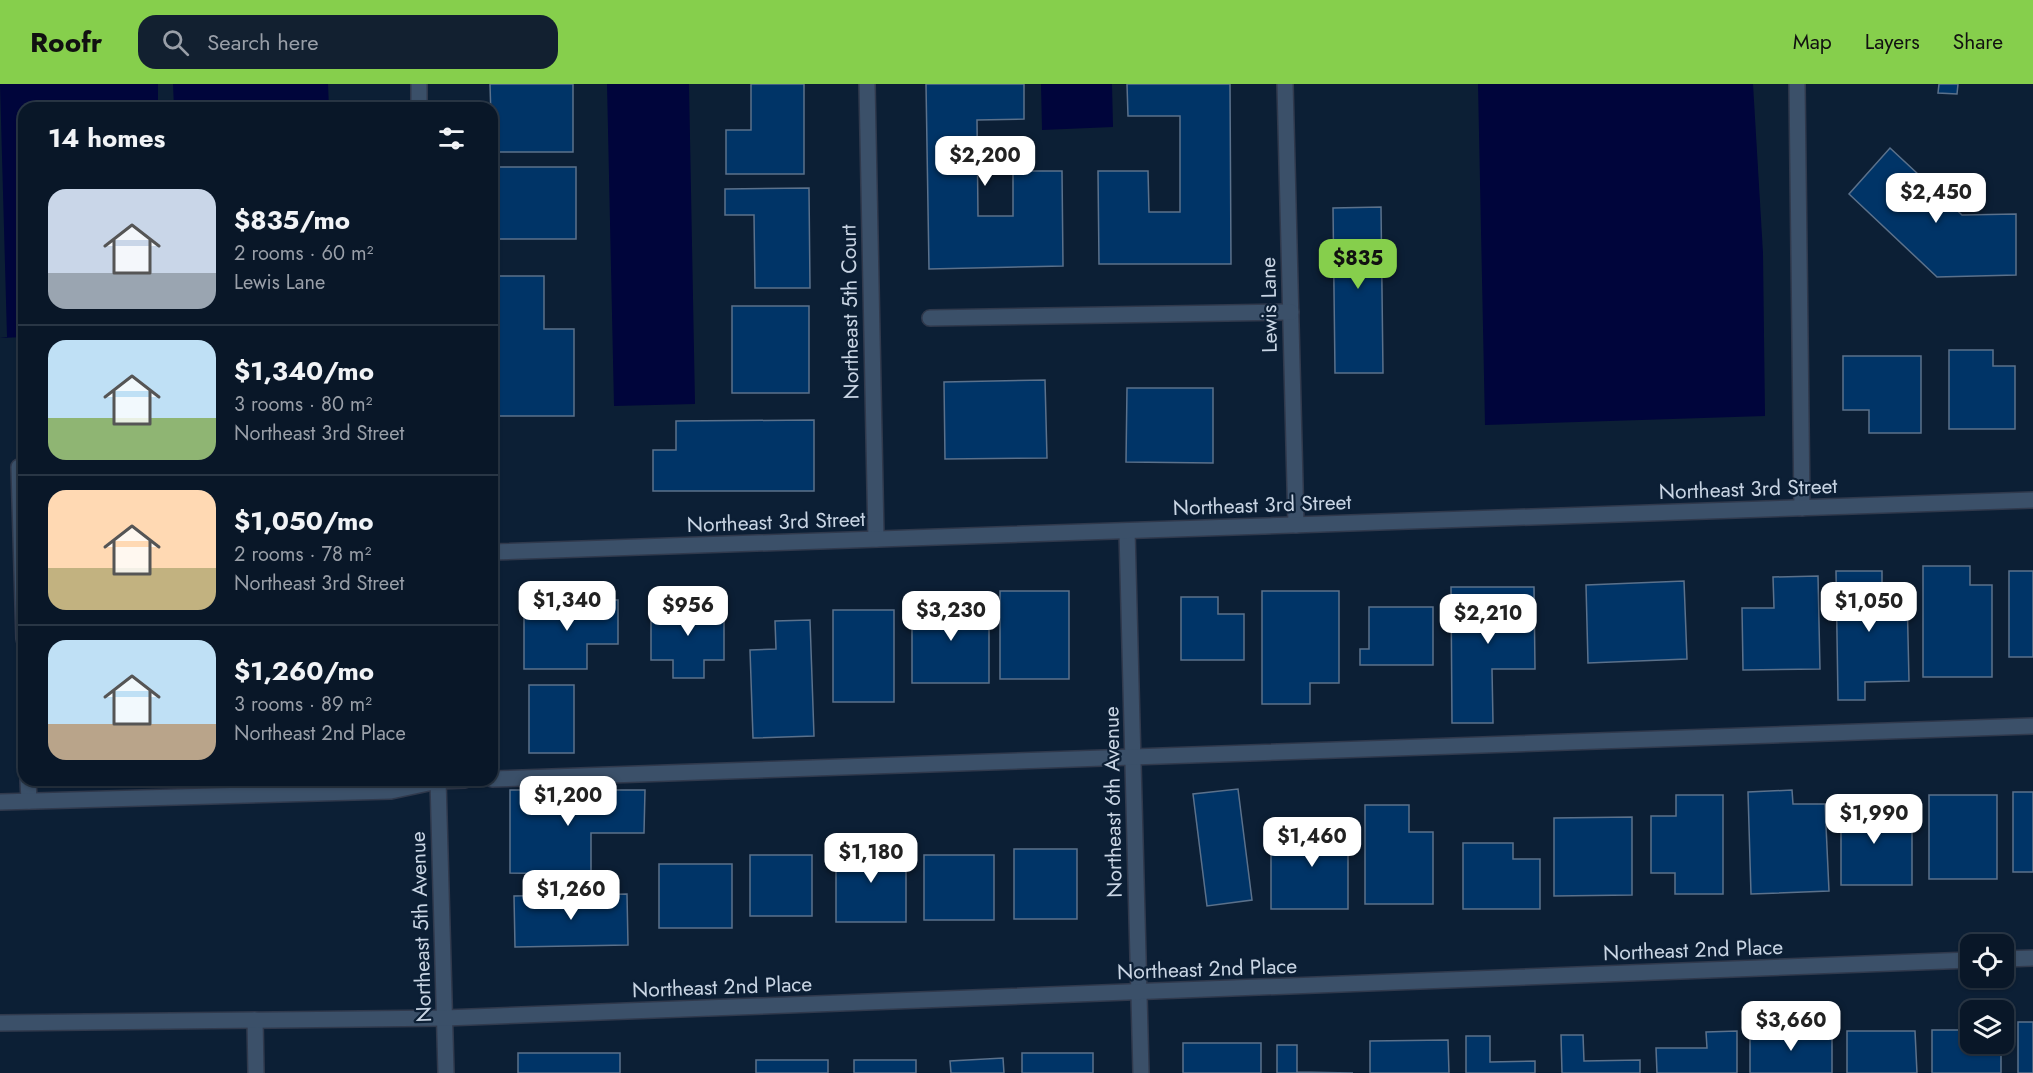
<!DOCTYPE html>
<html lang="en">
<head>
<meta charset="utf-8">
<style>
  body { margin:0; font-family:Jost,sans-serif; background:#122030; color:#f1f3f6; height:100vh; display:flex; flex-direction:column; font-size:22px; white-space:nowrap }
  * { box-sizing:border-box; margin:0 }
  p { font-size:20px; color:#999fa8 }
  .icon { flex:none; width:33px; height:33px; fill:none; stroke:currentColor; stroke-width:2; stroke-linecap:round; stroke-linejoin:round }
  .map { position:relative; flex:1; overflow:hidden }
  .panel { position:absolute; left:18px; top:18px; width:480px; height:684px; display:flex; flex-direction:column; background:#091728; border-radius:18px; box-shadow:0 2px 4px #0004,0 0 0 2px #293645 }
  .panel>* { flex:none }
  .tools { position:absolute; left:1960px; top:850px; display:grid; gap:12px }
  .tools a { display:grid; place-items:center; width:54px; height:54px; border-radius:12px; background:#091728; box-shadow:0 2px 4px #0004,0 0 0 2px #293645; font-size:30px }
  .price { position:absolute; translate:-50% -51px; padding:0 14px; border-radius:12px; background:#fff; color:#222; font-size:20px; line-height:39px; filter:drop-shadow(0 2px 3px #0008) }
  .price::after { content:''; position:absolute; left:50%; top:36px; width:18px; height:14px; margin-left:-9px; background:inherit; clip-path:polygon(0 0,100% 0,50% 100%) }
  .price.on { background:#86cf4c; color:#111 }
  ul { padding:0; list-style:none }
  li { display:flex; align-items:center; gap:18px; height:150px; padding:0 30px }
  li+li { border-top:2px solid #293645 }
  li span { display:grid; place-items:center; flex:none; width:168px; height:120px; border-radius:18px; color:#555 }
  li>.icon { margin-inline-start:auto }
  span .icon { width:72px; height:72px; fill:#fffc; stroke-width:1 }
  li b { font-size:26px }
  h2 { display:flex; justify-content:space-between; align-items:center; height:72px; padding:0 30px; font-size:26px }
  header { display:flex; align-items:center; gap:36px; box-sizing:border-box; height:84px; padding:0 30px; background:#86cf4c; color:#111 }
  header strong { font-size:28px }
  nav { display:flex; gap:33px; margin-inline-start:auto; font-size:21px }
  .search { width:420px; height:54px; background:#122030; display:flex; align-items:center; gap:15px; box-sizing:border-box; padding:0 21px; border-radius:18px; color:#999fa8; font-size:22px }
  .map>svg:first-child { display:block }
  .water { fill:#00053b }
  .pier { fill:#0c1f35 }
  .building { fill:#003467; stroke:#5b718b; stroke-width:1.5 }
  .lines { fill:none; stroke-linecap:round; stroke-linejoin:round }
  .minor-casing { stroke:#30394c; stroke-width:18 }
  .minor { stroke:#3b5069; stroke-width:15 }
  .labels { text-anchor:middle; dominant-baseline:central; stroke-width:4.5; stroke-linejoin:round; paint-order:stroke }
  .street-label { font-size:21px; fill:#c9d5e4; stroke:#0c1f35 }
</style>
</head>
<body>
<header>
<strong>Roofr</strong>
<div class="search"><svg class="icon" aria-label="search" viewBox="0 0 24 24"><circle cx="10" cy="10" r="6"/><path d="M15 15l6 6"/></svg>Search here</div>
<nav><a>Map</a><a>Layers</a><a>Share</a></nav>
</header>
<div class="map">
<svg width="2033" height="989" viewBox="0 0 2033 989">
  <rect width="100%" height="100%" fill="#0c1f35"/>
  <g class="water">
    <path d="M0 0H328L329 24H24V253L0 254Z"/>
    <path d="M607 0H689L695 320 614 322Z"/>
    <path d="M1041 0H1112L1113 43 1042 46Z"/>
    <path d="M1478 0H1753L1763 169 1765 332 1485 341Z"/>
  </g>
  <g class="pier">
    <path d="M0 0 7 253 0 254Z"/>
    <path d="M158 0H173L174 24H158Z"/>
  </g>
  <g class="building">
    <path d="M490 0H573V68H492Z"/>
    <path d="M751 0H804V90H726V46H751Z"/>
    <path d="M926 0H1024V35L977 36 978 132H1013V87H1062L1063 182 929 185Z"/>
    <path d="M1127 0H1230L1231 180H1099L1098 87H1148L1149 128H1180V32H1128Z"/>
    <path d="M1939 0H1958L1957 10 1938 9Z"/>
    <path d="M1890 64 1962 131 2016 130V191L1937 193 1849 110Z"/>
    <rect x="495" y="83" width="81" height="72"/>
    <path d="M809 104 810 204H755L754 131H725V105Z"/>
    <path d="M1381 123 1383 289H1335L1333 124Z"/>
    <path d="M493 192H544V245H574V332H493Z"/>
    <rect x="732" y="222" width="77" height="87"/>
    <path d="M1949 266H1993V282H2015V345H1949Z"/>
    <path d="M1843 272H1921V349H1869V326H1843Z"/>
    <path d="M1045 296 1047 374 945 375 944 298Z"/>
    <path d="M1127 304H1213V379L1126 378Z"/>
    <path d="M814 336V407H653V366H676V337Z"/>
    <path d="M1923 482H1970V501H1992V593H1923Z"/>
    <path d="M1836 487H1882V508H1907L1909 597 1865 598V616H1838Z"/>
    <rect x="2009" y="487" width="24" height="86"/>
    <path d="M1818 492 1820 585 1743 586 1742 524H1774L1773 493Z"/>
    <path d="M1684 497 1687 575 1588 579 1586 501Z"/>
    <path d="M1451 503H1534L1535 585H1492L1493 639H1452Z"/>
    <rect x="1000" y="507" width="69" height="88"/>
    <path d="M1262 507H1339V599H1310V620H1262Z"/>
    <path d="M1181 513H1218V530H1244V576H1181Z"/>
    <path d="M524 516H618V560H587V585H524Z"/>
    <path d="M989 517V599H912V518Z"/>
    <path d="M651 522H724V576H704V594H673V576H651Z"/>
    <path d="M1369 523H1433V581H1360V565H1369Z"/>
    <rect x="833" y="526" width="61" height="92"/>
    <path d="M810 536 814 652 753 654 750 566 776 565 775 537Z"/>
    <rect x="529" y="601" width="45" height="68"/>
    <path d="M1238 705 1252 816 1207 822 1193 710Z"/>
    <path d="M510 706H645L644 749H591V790L510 789Z"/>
    <path d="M1792 706 1793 720H1825L1829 807 1751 810 1748 708Z"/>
    <rect x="2013" y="708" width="20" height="80"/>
    <path d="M1676 711H1723V810H1675V789H1651V732H1676Z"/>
    <rect x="1929" y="711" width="68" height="84"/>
    <path d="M1841 714H1888V736H1912V801H1841Z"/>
    <path d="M1365 721H1409V748H1433V820H1365Z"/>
    <path d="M1632 733V811L1554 812V734Z"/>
    <path d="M1300 735H1348V825H1271V759H1300Z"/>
    <path d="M1463 759H1513V775H1540V825H1463Z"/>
    <rect x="836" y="762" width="70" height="76"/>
    <rect x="1014" y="765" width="63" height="70"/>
    <rect x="750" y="771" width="62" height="61"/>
    <rect x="924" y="771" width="70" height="65"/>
    <rect x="659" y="780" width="73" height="64"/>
    <path d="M627 810 628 861 515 863 514 812Z"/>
    <rect x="2018" y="938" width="15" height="51"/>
    <rect x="1750" y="946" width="82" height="43"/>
    <path d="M1932 946H1971V960H2001V989H1932Z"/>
    <path d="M1737 947V989H1657L1656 964H1707L1706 948Z"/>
    <path d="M1847 947H1915L1917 989H1847Z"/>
    <path d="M1561 951H1583L1584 977 1640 976V989H1562Z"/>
    <path d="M1466 952H1490V978L1535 977V989H1466Z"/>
    <path d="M1448 956 1449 989H1370V957Z"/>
    <rect x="1183" y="959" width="78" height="30"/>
    <path d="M1277 961H1297V988L1353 989H1277Z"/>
    <rect x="518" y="969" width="102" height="20"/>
    <rect x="1022" y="969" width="71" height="20"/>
    <path d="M1003 974 1004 989H951L950 977Z"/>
    <rect x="756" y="976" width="72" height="13"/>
    <rect x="854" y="976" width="62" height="13"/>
  </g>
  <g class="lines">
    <g class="minor-casing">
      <g id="minor">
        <path d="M419 0V24"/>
        <path d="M867 0 876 455"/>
        <path d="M1285 0 1296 441"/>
        <path d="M1797 0 1802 424"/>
        <path d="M930 234 1291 228"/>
        <path d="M19 383 24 555"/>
        <path d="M1127 447 1141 989"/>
        <path d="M492 468 2033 416"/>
        <path d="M492 695 2033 642"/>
        <path d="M28 696 29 717"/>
        <path d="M438 696 446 989"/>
        <path d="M0 718 391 707 438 697 465 696"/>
        <path d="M2004 875 2033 874"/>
        <path d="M255 936 256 989"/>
        <path d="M0 939 445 934 1971 876"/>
      </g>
    </g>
    <use href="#minor" class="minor"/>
  </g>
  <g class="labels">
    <g class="street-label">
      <text transform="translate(1269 221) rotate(-91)">Lewis Lane</text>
      <text transform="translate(850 228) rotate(-91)">Northeast 5th Court</text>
      <text transform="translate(1748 405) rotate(-2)">Northeast 3rd Street</text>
      <text transform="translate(1262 421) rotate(-2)">Northeast 3rd Street</text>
      <text transform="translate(776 438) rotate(-2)">Northeast 3rd Street</text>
      <text transform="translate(1113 718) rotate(-91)">Northeast 6th Avenue</text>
      <text transform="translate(421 843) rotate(-92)">Northeast 5th Avenue</text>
      <text transform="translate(1693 866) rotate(-2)">Northeast 2nd Place</text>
      <text transform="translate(1207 885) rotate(-2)">Northeast 2nd Place</text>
      <text transform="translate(722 903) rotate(-2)">Northeast 2nd Place</text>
    </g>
  </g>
</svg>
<div class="tools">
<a><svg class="icon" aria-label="locate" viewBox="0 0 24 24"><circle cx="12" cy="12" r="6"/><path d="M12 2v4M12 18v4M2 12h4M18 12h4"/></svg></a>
<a><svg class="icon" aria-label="layers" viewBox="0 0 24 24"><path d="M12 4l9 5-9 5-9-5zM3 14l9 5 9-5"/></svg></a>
</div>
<b class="price" style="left:985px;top:103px">$2,200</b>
<b class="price" style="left:1936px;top:140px">$2,450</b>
<b class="price on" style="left:1358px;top:206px">$835</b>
<b class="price" style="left:567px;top:548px">$1,340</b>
<b class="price" style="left:1869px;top:549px">$1,050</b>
<b class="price" style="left:688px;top:553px">$956</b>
<b class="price" style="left:951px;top:558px">$3,230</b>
<b class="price" style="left:1488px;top:561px">$2,210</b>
<b class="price" style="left:568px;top:743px">$1,200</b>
<b class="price" style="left:1874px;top:761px">$1,990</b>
<b class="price" style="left:1312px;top:784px">$1,460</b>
<b class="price" style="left:871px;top:800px">$1,180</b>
<b class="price" style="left:571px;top:837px">$1,260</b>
<b class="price" style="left:1791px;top:968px">$3,660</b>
<section class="panel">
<h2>14 homes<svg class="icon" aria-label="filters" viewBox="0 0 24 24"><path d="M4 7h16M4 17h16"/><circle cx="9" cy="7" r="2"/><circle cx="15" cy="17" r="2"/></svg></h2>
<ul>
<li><span style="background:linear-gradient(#c9d6e8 70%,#9aa5b1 0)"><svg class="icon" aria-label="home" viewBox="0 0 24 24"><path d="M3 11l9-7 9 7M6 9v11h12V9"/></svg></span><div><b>$835/mo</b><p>2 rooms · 60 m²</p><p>Lewis Lane</p></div></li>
<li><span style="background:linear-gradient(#bfe0f5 65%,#8fb573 0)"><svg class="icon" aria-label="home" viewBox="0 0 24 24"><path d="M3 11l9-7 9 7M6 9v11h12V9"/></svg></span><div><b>$1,340/mo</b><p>3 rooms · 80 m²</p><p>Northeast 3rd Street</p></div></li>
<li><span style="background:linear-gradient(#ffd9b3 65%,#c2b280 0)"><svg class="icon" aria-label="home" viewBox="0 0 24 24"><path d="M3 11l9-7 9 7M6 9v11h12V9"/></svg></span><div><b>$1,050/mo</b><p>2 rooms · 78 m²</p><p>Northeast 3rd Street</p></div></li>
<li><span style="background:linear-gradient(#bfe0f5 70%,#b9a48a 0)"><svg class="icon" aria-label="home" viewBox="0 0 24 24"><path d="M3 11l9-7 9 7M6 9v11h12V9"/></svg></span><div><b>$1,260/mo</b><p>3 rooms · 89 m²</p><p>Northeast 2nd Place</p></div></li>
</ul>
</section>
</div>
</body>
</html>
